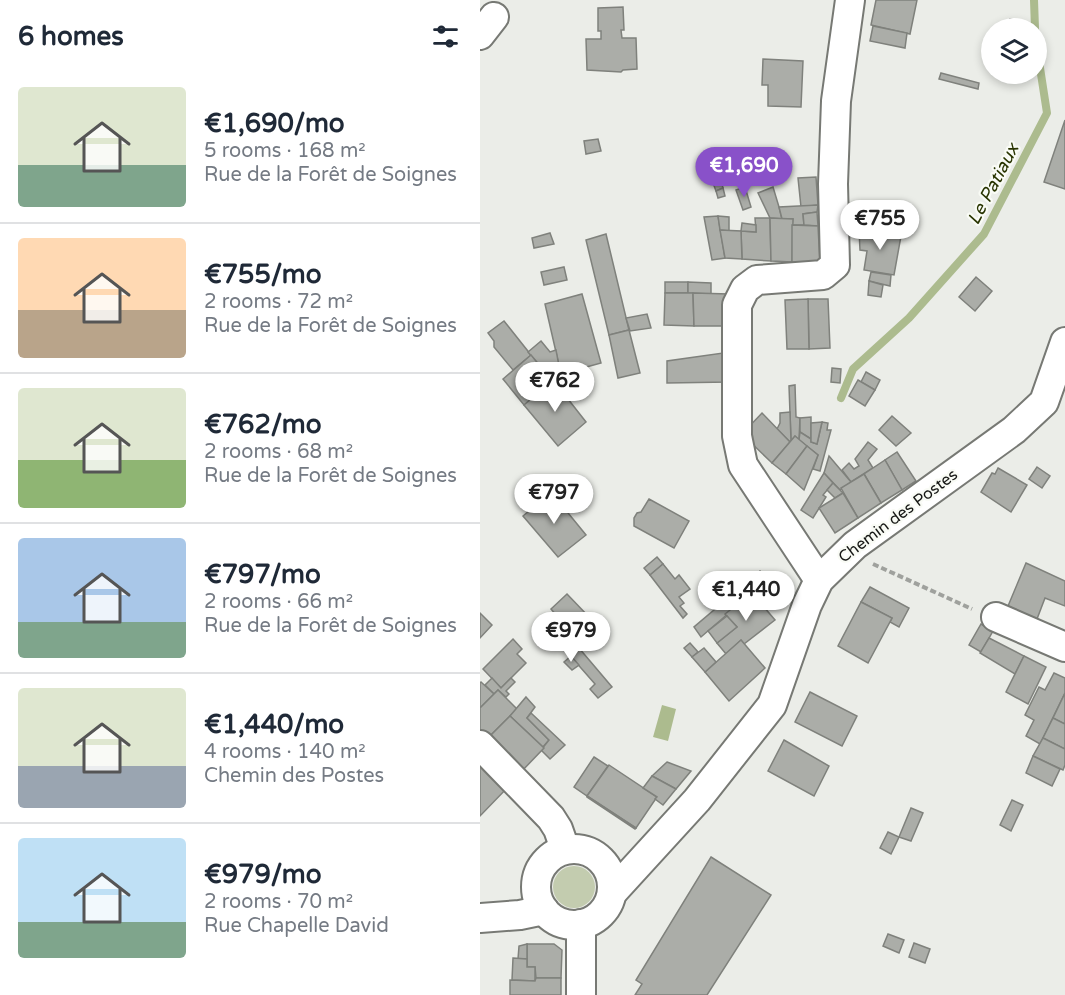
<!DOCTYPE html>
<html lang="en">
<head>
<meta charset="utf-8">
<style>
  body { margin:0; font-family:"Varela Round",sans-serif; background:#f2f2f3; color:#1f2937; height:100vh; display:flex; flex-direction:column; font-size:22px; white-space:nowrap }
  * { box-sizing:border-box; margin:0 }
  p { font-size:20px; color:#747a83 }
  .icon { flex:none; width:33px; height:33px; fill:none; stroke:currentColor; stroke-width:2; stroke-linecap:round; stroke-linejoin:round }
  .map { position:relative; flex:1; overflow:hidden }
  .drawer { display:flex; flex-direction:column; background:#fff; width:480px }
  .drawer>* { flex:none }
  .tools { position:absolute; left:501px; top:18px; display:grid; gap:12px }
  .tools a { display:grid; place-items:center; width:66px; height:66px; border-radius:50%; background:#fff; box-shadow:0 3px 9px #0003; font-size:30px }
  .price { position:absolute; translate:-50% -51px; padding:0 14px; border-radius:21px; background:#fff; color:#222; font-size:20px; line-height:39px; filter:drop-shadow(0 2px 3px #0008) }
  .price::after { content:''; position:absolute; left:50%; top:36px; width:18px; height:14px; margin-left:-9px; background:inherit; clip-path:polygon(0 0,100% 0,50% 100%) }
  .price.current { background:#8951c9; color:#fff }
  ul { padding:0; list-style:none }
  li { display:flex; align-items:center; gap:18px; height:150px; padding:0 18px }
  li+li { border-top:2px solid #e0e1e3 }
  li span { display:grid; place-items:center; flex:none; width:168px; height:120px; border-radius:6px; color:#555 }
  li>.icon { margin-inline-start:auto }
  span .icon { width:72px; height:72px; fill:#fffc; stroke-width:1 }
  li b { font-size:26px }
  h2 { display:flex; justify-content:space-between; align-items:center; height:72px; padding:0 18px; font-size:26px }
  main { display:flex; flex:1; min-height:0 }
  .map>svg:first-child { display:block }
  .green { fill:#c3ccaf }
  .water { fill:#acbb8e }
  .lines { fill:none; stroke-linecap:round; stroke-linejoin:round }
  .stream { stroke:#acbb8e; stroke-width:8 }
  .building { fill:#abada8; stroke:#7f817c; stroke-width:1.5 }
  .minor-casing { stroke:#777974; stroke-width:32 }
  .path { stroke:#9fa19d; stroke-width:4; stroke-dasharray:6 3; stroke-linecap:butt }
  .minor { stroke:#fff; stroke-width:28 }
  .labels { text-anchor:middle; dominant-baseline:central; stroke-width:4.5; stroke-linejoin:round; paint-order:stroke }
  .street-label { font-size:16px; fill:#161715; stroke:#f9fbf5 }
  .water-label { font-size:18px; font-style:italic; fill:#283400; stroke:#f9fbf5 }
</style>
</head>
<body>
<main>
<section class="drawer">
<h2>6 homes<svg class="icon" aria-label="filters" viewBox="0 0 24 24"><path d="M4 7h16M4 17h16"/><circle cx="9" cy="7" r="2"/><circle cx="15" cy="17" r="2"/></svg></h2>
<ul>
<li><span style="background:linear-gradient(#dfe7d0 65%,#7fa58c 0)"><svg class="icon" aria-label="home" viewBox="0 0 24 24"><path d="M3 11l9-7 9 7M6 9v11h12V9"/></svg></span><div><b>€1,690/mo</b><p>5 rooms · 168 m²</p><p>Rue de la Forêt de Soignes</p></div></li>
<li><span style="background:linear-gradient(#ffd9b3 60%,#b9a48a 0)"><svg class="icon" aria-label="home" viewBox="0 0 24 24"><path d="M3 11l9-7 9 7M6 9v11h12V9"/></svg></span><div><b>€755/mo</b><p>2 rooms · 72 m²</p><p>Rue de la Forêt de Soignes</p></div></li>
<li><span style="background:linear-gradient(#dfe7d0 60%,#8fb573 0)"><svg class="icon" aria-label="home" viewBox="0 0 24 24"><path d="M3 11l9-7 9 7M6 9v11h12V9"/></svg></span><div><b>€762/mo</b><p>2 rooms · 68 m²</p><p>Rue de la Forêt de Soignes</p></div></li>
<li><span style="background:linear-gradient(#a9c7e8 70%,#7fa58c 0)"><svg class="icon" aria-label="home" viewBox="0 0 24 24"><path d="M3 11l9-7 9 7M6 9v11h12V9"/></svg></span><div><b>€797/mo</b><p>2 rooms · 66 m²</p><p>Rue de la Forêt de Soignes</p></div></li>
<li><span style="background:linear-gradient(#dfe7d0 65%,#9aa5b1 0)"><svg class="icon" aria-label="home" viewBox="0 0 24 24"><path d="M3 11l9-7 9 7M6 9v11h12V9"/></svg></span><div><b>€1,440/mo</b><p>4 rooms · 140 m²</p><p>Chemin des Postes</p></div></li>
<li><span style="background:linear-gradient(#bfe0f5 70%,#7fa58c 0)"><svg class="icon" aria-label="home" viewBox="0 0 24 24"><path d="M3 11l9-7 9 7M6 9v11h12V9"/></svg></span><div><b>€979/mo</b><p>2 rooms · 70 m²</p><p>Rue Chapelle David</p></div></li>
</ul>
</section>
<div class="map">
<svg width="585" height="995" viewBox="0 0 585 995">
  <rect width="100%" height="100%" fill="#ebede8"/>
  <circle class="green" cx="94" cy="887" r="21"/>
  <path class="water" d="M182 705 196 709 188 741 173 737Z"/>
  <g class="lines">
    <g class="stream">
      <path d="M554 0 555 28"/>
      <path d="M361 398 373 369 429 318 504 234 567 113 556 42"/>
    </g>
  </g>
  <g class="building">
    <path d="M396 0H437L430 34 391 25Z"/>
    <path d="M143 7 144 30H141L142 38H156L157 69 143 70 141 72 107 70 106 39H121V31H118V8Z"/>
    <path d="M530 19 539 21 537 28H528Z"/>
    <path d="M393 26 427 33 425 48 390 41Z"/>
    <path d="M283 59 323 61 321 107 288 106V85H282Z"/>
    <path d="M461 73 499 83 498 89 459 79Z"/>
    <path d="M585 120V189L564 182Z"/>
    <path d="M118 139 121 151 106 154 104 141Z"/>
    <path d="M336 177 338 205 321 207 318 178Z"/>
    <path d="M241 180 243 188 236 191 233 183Z"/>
    <path d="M265 187 271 207 263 210 256 190Z"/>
    <path d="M293 187 299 207 302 219 290 218 278 193Z"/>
    <path d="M243 188 245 196 238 198 236 191Z"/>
    <path d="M338 205 337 212 323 214 324 225H312L313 219H302L299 207Z"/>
    <path d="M337 212 338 226 324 225 323 214Z"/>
    <path d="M238 216 245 258 232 260 224 217Z"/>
    <path d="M238 216 249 217V231L240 230Z"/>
    <path d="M275 218H290L291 261 262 259 261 231 276 232Z"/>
    <path d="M290 218 313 219 312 262 291 261Z"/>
    <path d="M262 223 276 225V232L261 231Z"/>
    <path d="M312 225 338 226 340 263 312 262Z"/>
    <path d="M379 229 421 236 414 275 384 270 387 251 380 250Z"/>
    <path d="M240 230 261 231 262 259 245 258Z"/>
    <path d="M70 233 74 244 54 248 52 238Z"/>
    <path d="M126 234 149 330 129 335 106 240Z"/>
    <path d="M84 267 87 280 64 285 61 272Z"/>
    <path d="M391 272 411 275 410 286 389 281Z"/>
    <path d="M496 277 512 291 495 311 479 297Z"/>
    <path d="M389 281 403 285 401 297 388 295Z"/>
    <rect x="185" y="282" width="23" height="11"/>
    <path d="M208 282 231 283V294L208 293Z"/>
    <path d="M185 293H213L214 326 184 325Z"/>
    <path d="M213 293 249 294V326H214Z"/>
    <path d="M102 294 121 363 81 374 65 304Z"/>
    <path d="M328 299H348L350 348 329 349Z"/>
    <path d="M328 299 329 349H307L305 300Z"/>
    <path d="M167 314 171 328 150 331 146 318Z"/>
    <path d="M24 321 51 355 33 370 14 347V341L8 333Z"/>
    <path d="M149 330 160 373 138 378 129 335Z"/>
    <path d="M61 341 70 352 76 350 80 371 79 372 88 387 83 393 48 352Z"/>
    <path d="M250 352 249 382 187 383V361Z"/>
    <path d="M51 355 73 382 44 405 23 379Z"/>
    <path d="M352 368 361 369 360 383 351 382Z"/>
    <path d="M80 371 81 374 94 371 97 380 88 387 79 372Z"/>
    <path d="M386 372 400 380 395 390 381 382Z"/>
    <path d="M73 380 106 422 78 446 44 405Z"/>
    <path d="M378 380 395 390 385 406 369 396Z"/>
    <path d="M315 385 316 417 320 418 319 440 315 436 311 441 309 386Z"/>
    <path d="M310 412 311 441 310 442 297 429 300 423V413Z"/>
    <path d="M282 413 310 442 292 463 262 434Z"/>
    <path d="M412 416 431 433 416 446 399 430Z"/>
    <path d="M331 417V439L320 432V418Z"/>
    <path d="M342 422 348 423 347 430H351L340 471 333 469 338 455 319 440 320 432 331 439V442L337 444Z"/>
    <path d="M342 422 337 444 331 442V423Z"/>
    <path d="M315 436 327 446 306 474 292 463Z"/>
    <path d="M388 442 397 449 388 460 393 468 371 482 362 470 369 463 374 469 379 466 375 459Z"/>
    <path d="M327 446 338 455 324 490 306 474Z"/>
    <path d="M417 452 436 481 422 490 405 460Z"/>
    <path d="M349 456 371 482 360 490 344 473Z"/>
    <path d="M405 460 422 490 401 503 384 474Z"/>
    <path d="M557 467 570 476 562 488 549 479Z"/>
    <path d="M518 468 547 485 531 512 501 492 512 473 515 474Z"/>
    <path d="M344 473 353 483 343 495 346 497 333 518 321 510Z"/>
    <path d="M384 474 401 503 378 518 361 488Z"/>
    <path d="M353 483 363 493 355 498 347 490Z"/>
    <path d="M71 492 106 535 78 557 43 516Z"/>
    <path d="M363 493 378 518 355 533 339 508Z"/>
    <path d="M169 499 209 521 194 548 154 526V518L157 513 161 512Z"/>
    <path d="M177 557 183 564 170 575 164 568Z"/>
    <path d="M546 563 585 581V606L565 598 557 619 528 606Z"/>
    <path d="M183 564 195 579 199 575 210 589 199 597 204 603 200 606 207 614 203 618 170 575Z"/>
    <path d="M280 571 292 584 276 598 272 593 221 637 214 627Z"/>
    <path d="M390 587 429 608 419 627 410 622 412 618 381 602Z"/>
    <path d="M272 593 295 620 264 644 261 640 246 654 237 643 257 627 245 614Z"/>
    <path d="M87 594 110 618 93 635 71 609Z"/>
    <path d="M381 602 412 618 388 663 358 646Z"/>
    <path d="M0 613 12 625 0 638Z"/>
    <path d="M247 616 257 627 237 643 228 631Z"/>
    <path d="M501 624 513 631 501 652 489 645Z"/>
    <path d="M82 628 132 687 118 698 110 689 115 684 72 635Z"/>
    <path d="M509 638 544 656 535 674 500 653Z"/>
    <path d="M33 639 42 649 37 654 46 663 21 688 3 669Z"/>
    <path d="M261 640 285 668 249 701 225 672Z"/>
    <path d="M210 643 218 652 212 657 204 648Z"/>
    <path d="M224 648 236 662 225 672 212 657Z"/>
    <path d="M91 656 99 665 92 670 84 662Z"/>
    <path d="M544 656 566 667 548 704 526 692Z"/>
    <path d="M574 673 585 678V693L560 744 546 736 554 720 545 715 559 687 565 690Z"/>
    <path d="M12 678 21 688 31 678 35 682 26 691 29 694 26 697 18 690 14 694 5 685Z"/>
    <path d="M1 682 14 694 0 708V683Z"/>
    <path d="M18 690 37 709 7 739 0 732V708Z"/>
    <path d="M330 692 377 716 362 746 315 722Z"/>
    <path d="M585 693V724L573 718Z"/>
    <path d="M46 697 55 707 47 718 69 740 63 747 30 716Z"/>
    <path d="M51 713 85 745 70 759 61 750 69 740 47 718Z"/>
    <path d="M30 716 64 748 41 772 7 739Z"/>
    <path d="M573 718 585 724V749L563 738Z"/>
    <path d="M563 738 585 749V765L583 770 553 756Z"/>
    <path d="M304 740 349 766 334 796 288 771Z"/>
    <path d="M553 756 580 769 572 786 546 773Z"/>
    <path d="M114 757 128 766 107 796 94 787Z"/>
    <path d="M187 762 211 771 196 789 172 776Z"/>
    <path d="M0 765 29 786 0 816Z"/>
    <path d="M129 765 177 797 156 828 107 796Z"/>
    <path d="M172 776 196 789 183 805 175 799 177 797 163 788Z"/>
    <path d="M107 796 156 828 155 829 107 797Z"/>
    <path d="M532 800 543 805 531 831 520 825Z"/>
    <path d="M431 808 443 813 431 841 419 837Z"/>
    <path d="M408 832 419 837 411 854 400 848Z"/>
    <path d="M231 857 291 895 227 995H155L162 984 156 980Z"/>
    <path d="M408 934 424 940 419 953 403 946Z"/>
    <path d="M434 943 450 949 445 963 429 957Z"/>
    <path d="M47 944H74L82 950 81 978H56L55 967H47Z"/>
    <path d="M47 944V959H38L39 946Z"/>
    <path d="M33 958 47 959V967H55V981L32 980Z"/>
    <path d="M56 978H81V995H30V980L55 981Z"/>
  </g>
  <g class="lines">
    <g class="minor-casing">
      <g id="minor">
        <path d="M0 35 14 17"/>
        <path d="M339 580 263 465 257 436V305L265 289 277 280 343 275 355 265 353 184 356 101 370 0"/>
        <path d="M516 617 585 647"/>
        <path d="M0 745 71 818 78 829 85 849"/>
        <circle cx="94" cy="887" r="38"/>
        <path d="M132 893 217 800 292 705 327 605 339 580 375 545 534 430 564 402 585 342"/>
        <path d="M0 918 40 915 64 910"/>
        <path d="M101 995V924"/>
      </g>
    </g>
    <path class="path" d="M393 564 492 609"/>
    <use href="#minor" class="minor"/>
  </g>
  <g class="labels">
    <g class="street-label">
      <text transform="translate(418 516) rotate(-37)">Chemin des Postes</text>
    </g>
    <g class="water-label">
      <text transform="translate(513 184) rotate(-62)">Le Patiaux</text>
    </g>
  </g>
</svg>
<div class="tools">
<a><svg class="icon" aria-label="layers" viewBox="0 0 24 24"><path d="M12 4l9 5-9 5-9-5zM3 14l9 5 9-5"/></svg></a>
</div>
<b class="price current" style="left:264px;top:198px">€1,690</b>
<b class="price" style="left:400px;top:251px">€755</b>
<b class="price" style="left:75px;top:413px">€762</b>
<b class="price" style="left:74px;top:525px">€797</b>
<b class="price" style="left:266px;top:622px">€1,440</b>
<b class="price" style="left:91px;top:663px">€979</b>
</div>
</main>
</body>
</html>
